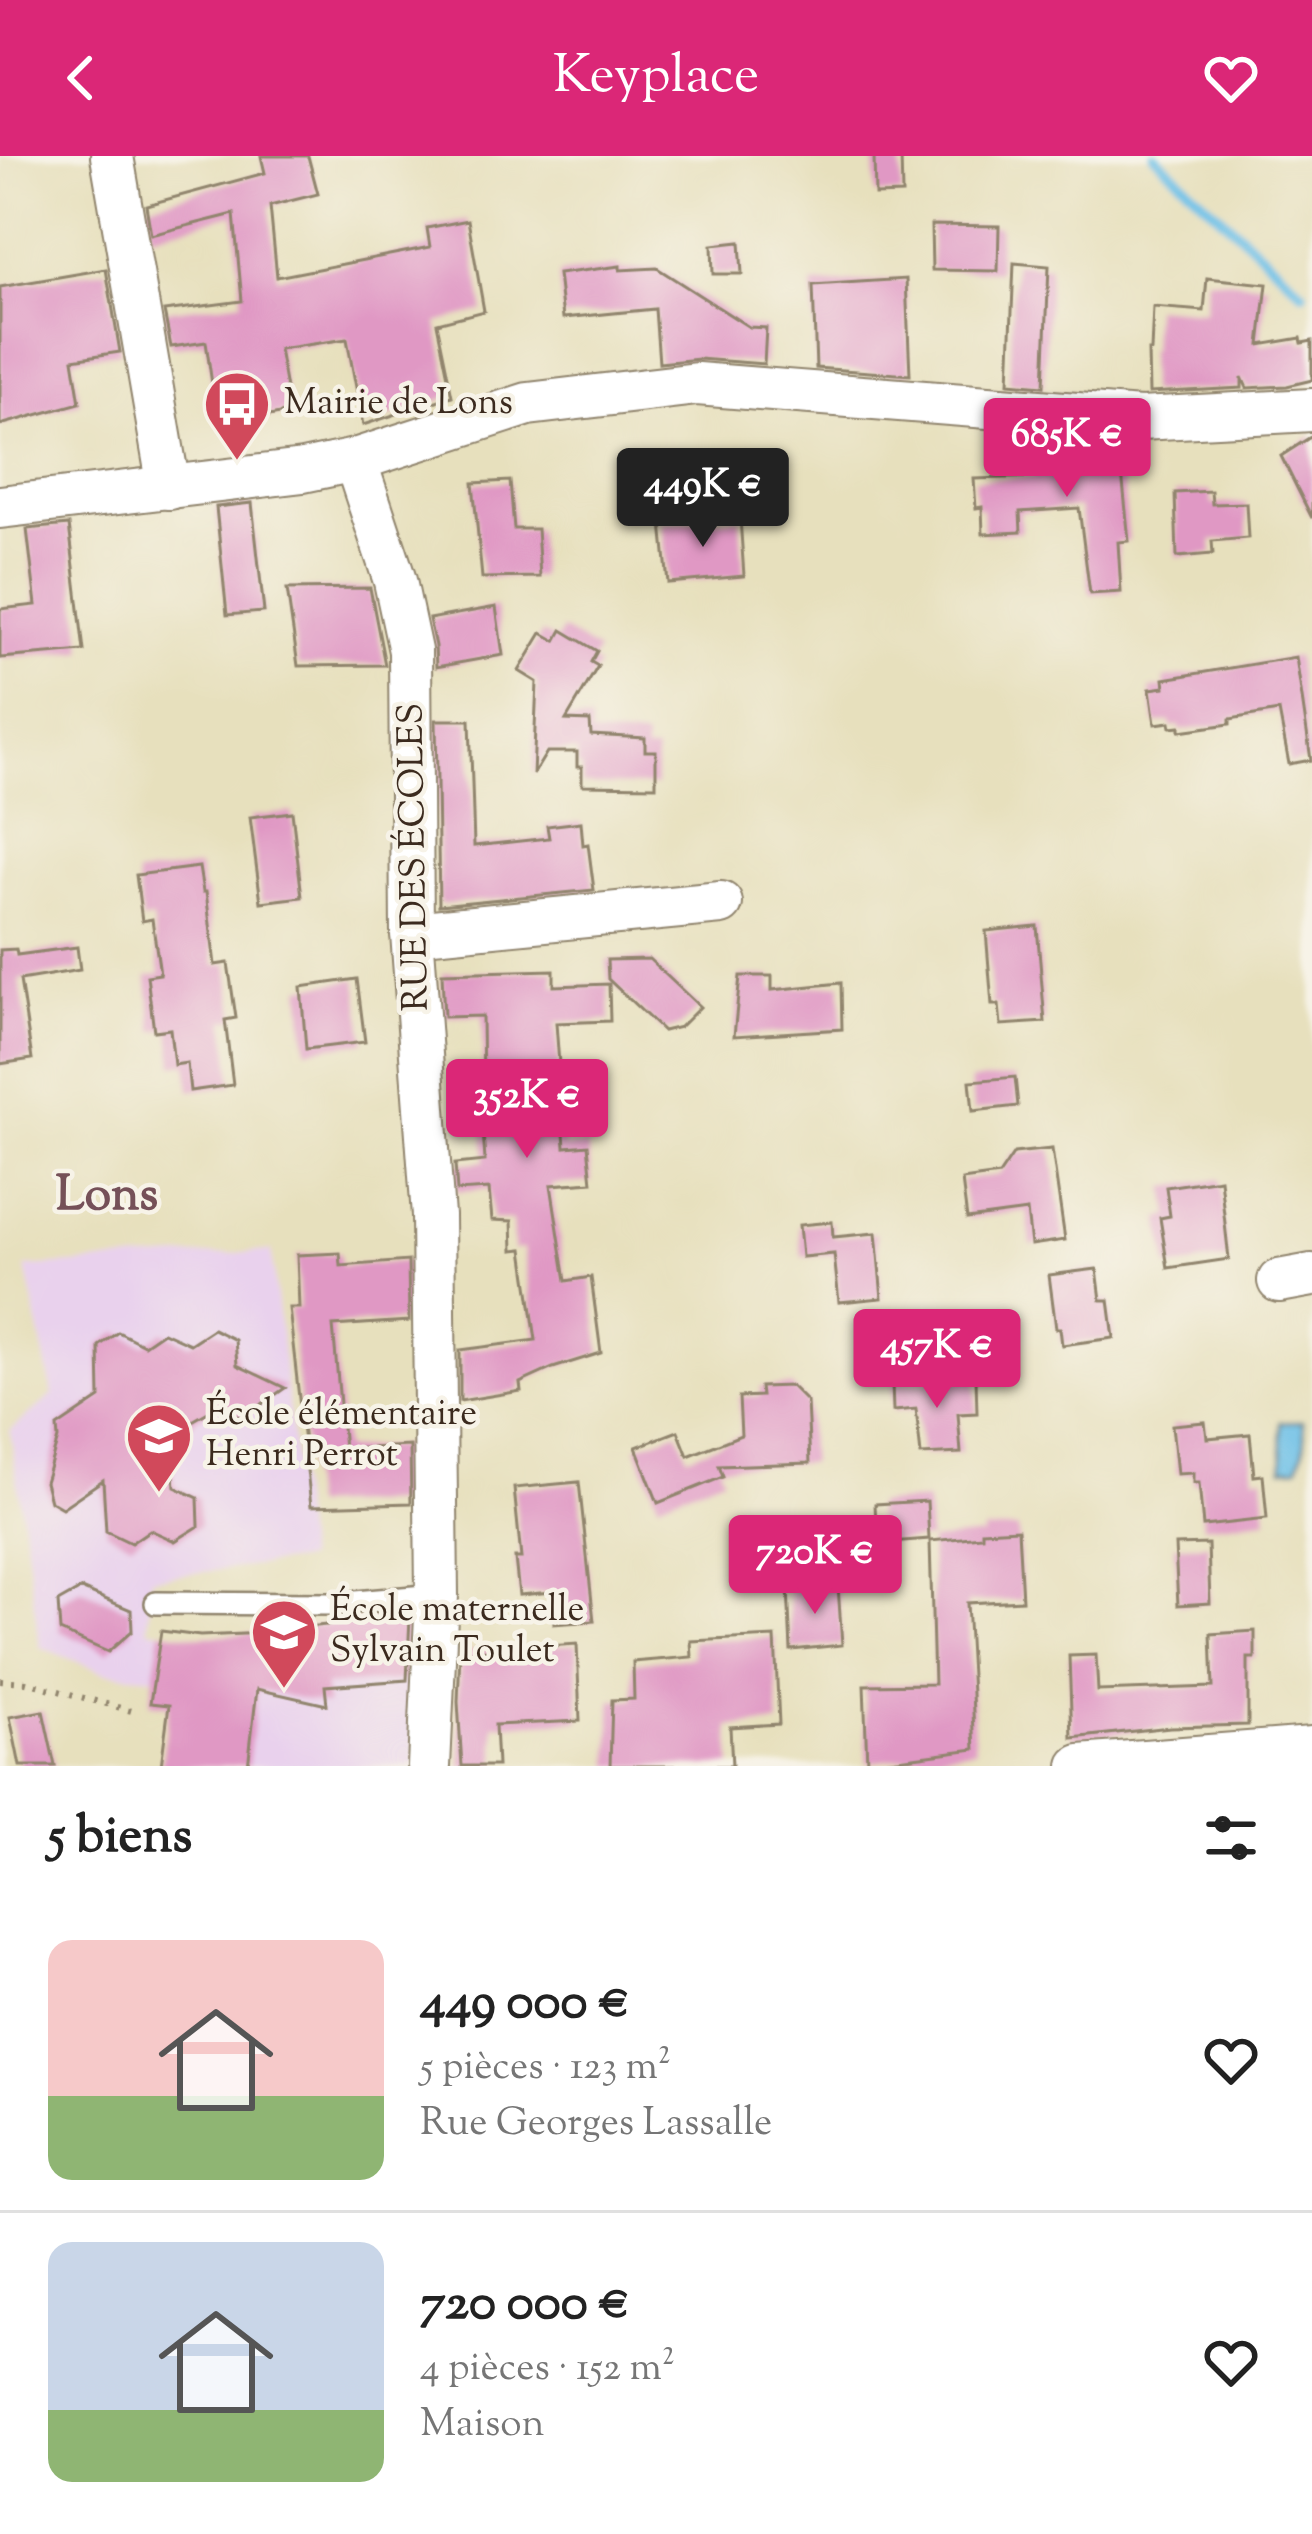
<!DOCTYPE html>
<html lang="fr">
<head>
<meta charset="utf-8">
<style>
  body { margin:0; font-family:"Sorts Mill Goudy",serif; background:#f6f6f6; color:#222; height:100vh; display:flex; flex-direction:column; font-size:45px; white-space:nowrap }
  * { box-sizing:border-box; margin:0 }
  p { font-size:39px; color:#767676 }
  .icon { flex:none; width:66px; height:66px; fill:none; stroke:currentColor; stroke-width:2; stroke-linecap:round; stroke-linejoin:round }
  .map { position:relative; height:1610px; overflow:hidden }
  .side { display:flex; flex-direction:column; background:#fff; flex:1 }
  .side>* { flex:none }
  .price { position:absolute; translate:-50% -102px; padding:0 27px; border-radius:12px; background:#db2777; color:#fff; font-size:39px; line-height:78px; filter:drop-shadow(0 3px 6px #0008) }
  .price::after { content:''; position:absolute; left:50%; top:72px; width:36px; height:27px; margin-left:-18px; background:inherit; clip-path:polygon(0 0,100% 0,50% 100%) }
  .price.selected { background:#222; color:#fff }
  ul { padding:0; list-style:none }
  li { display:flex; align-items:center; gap:36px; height:300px; padding:0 48px }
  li+li { border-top:3px solid #e0e0e0 }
  li span { display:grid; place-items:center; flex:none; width:336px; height:240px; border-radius:24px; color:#555 }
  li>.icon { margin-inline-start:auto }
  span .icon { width:144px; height:144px; fill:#fffc; stroke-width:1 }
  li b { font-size:51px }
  h2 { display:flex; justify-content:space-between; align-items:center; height:144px; padding:0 48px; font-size:51px }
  header { display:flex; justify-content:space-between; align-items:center; height:156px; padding:0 48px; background:#db2777; color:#fff; font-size:54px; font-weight:600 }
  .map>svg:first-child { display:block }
  .built { fill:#e9d1ed }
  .water { fill:#6bbfe7; stroke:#537482; stroke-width:3 }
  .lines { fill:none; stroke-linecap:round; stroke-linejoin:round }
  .stream { stroke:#6bbfe7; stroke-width:10 }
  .building { fill:#e098c4 }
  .lane-casing { stroke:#91856e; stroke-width:26 }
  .street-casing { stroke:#91856e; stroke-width:46 }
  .path { stroke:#91856e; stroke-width:6; stroke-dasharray:3 9; stroke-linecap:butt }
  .lane { stroke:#fff; stroke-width:21 }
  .street { stroke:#fff; stroke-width:42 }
  .labels { text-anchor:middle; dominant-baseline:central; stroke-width:9; stroke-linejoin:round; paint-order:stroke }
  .poi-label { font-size:36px; fill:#3b2a1e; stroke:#f7f3e8; text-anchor:start }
  .street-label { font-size:36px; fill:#3b2a1e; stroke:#f7f3e8 }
  .district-label { font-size:48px; font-weight:bold; fill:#755058; stroke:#f7f3e8 }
</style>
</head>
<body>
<header><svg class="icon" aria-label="back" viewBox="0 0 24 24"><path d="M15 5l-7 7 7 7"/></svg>Keyplace<svg class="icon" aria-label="heart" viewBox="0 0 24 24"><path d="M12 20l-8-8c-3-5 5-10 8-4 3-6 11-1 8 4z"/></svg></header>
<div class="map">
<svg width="1312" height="1610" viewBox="0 0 1312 1610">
  <rect width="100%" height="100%" fill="#f7f3e8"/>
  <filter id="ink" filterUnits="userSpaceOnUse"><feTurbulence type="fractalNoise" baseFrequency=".00833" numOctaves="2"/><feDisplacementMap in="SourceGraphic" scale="24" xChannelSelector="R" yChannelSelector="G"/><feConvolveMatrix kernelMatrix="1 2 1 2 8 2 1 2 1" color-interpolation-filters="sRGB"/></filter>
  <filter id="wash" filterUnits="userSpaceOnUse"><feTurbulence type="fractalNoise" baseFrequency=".004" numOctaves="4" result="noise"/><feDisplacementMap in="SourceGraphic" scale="48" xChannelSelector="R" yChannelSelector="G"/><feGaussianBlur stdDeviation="2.7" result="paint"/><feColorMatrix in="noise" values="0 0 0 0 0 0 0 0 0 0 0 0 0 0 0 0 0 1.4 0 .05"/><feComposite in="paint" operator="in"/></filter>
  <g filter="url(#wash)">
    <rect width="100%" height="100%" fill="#e7e0bd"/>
    <path class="built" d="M271 1095 306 1404 151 1422 148 1473 200 1480 263 1477 264 1475 414 1458 415 1610H194L201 1555 150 1547 154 1521 106 1517 40 1491 10 1275 53 1239 26 1111Z"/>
    <path class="water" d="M1303 1265 1305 1289 1298 1311 1283 1312 1281 1266Z"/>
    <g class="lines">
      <path class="stream" d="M1155 0 1303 136"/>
    </g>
    <g id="blocks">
      <g class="building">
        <path d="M261 0H308L318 38 270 50 277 121 430 91 427 72 468 64 484 155 437 167 452 240 363 269 347 183 279 193 290 256 218 270 206 186 171 191 164 155 242 145 234 58 151 79 146 49 265 17Z"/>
        <path d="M874 0H901L902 38 875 39Z"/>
        <path d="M931 69 999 70 998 115 932 114Z"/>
        <path d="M740 86 742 118H713L712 89Z"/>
        <path d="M1014 107 1049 110 1044 230 1009 227Z"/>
        <path d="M620 110V114L657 112 749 171 766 172 764 208 699 203 659 207 655 153 563 162 558 118Z"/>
        <path d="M106 113 120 196 73 203 80 247 0 269V131Z"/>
        <path d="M1207 122 1267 128 1260 189 1301 182 1302 187 1312 185V224L1287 230 1247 232 1242 221V232L1149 237 1148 195H1151L1153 151 1204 155Z"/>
        <path d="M906 123 910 219 816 212 813 129Z"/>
        <path d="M1031 280 1119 287 1129 385 1118 386 1121 436 1090 438 1079 352 1020 356 1021 376 983 378 982 351 976 352 974 323 1035 321Z"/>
        <path d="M1312 280V362L1281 300Z"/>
        <path d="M510 325 514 373H537L540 421 482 422 473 327Z"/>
        <path d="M1211 335 1212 348 1246 347 1248 382 1212 385 1213 398 1177 401 1175 337Z"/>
        <path d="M252 347 264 456 227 459 216 351Z"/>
        <path d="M740 362 744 420 668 427 662 367Z"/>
        <path d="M69 369 84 495 0 502V453L36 449 27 373Z"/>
        <path d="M370 432 385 509 298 510 287 433Z"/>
        <path d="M496 451 503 499 436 511 435 490 429 463Z"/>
        <path d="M562 474 597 495 591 506 598 510 566 564 590 565 591 579 645 582V595H656V630L582 629V611H577V596H547L533 619 537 526 519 515 542 477 556 485Z"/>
        <path d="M1296 501 1311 604 1289 608 1279 555 1230 563V568L1180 575V570L1171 571 1170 566 1155 568 1150 533 1165 531 1164 523Z"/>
        <path d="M436 564H470L474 690 549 682 547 670 581 666 583 689 588 688 594 734 439 749Z"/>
        <path d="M292 656 302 741 261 746 250 661Z"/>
        <path d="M199 711 203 736H206L215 809 228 807 236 862 225 864 233 929 190 935 187 907 174 909 170 873 154 875 147 820 160 818 152 763 142 765 136 719Z"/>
        <path d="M1037 770 1045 866 1001 869 999 849H992L986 775Z"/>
        <path d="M77 791 80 814 20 824 32 903 0 908V794L16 793 17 799Z"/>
        <path d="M649 803 700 851 680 871 663 875 608 823 607 804Z"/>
        <path d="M554 814V830L609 828 610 865 556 867 565 991 588 989 592 1026 551 1029 566 1125 591 1121 601 1197 553 1212 520 1227 521 1235 460 1245V1194L536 1184 523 1093 513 1094 512 1065 492 1064 489 1033 457 1035 455 1008 485 1005 480 928 483 929 482 860 444 861 442 817Z"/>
        <path d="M740 820H772V834L841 827 842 873 734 880Z"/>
        <path d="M357 823 365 886 306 893 301 831Z"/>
        <path d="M1015 921 1018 950 973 955 970 925Z"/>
        <path d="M1052 993 1065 1084 1031 1089 1027 1055 967 1063 962 1024 999 1019 1014 997Z"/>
        <path d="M1220 1023 1229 1103 1168 1112 1160 1062 1170 1060 1166 1031Z"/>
        <path d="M832 1066 833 1081 876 1077 882 1142 839 1146 834 1098 802 1101 799 1069Z"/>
        <path d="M340 1097 341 1110 408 1105 409 1165 333 1170 344 1293 410 1290 411 1347 311 1350 289 1152H299L297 1099Z"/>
        <path d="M1097 1113 1101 1144H1109L1114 1182 1062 1189 1060 1172H1056L1049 1119Z"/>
        <path d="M213 1173 235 1184 237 1209 285 1232 242 1262 217 1251 194 1264 173 1307 175 1331 198 1342 199 1370 175 1385 150 1374 131 1387 106 1375 103 1324 62 1352 50 1345 45 1326 58 1283 57 1271 100 1242 99 1190 118 1176 144 1189 163 1176 190 1188Z"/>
        <path d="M976 1222 977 1257 958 1258 961 1297 921 1299 916 1253 893 1255 892 1227Z"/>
        <path d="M791 1230 807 1246 810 1307 719 1310 723 1321 658 1347 636 1291 678 1275 688 1300 741 1279 739 1241 761 1240 760 1231Z"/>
        <path d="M1205 1266 1207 1282 1250 1278 1254 1320 1263 1319 1267 1363 1203 1370 1199 1327H1193V1317L1177 1318 1172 1269Z"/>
        <path d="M579 1326 594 1465 554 1468 552 1436 519 1439 515 1402H521L514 1332Z"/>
        <path d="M927 1345 929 1383 877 1387 875 1348Z"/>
        <path d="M1018 1373 1022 1444 967 1447 975 1593 867 1607 864 1529 934 1528 930 1385 982 1380V1375Z"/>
        <path d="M1208 1388 1210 1447 1178 1449 1175 1389Z"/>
        <path d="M838 1430 842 1489 791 1494 788 1432Z"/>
        <path d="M81 1433 131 1454 132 1475 108 1496 60 1475 58 1446Z"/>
        <path d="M410 1461 407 1524 325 1530 327 1549 257 1533 248 1610H161L169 1549 150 1547 161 1475 200 1480 264 1477V1475Z"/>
        <path d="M1255 1475V1502H1248V1569L1170 1571 1072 1582 1069 1500 1096 1499 1098 1535 1213 1531 1211 1478Z"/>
        <path d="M775 1481 779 1568 730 1571 732 1610H610L612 1544 634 1543 633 1506 692 1501 691 1485Z"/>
        <path d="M577 1488 580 1565 495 1569 497 1610H462L458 1546 460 1496Z"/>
        <path d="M43 1555 55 1610H20L10 1561Z"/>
      </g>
    </g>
  </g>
  <g filter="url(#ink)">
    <use href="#blocks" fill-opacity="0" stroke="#91856e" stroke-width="3"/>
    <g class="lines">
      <g class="lane-casing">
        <path id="lane" d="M156 1447 332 1448 437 1439"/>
      </g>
      <g class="street-casing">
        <g id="street">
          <path d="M112 0 169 332"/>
          <path d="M355 304 395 425 410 495 412 777 433 1060 437 1439 429 1610"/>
          <path d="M0 351 303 315 355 304 528 248 697 228 1140 263 1312 254"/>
          <path d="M412 777 721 747"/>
          <path d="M1279 1125 1312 1119"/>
          <path d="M1080 1610 1312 1592"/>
        </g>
      </g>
      <path class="path" d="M0 1524 26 1526 139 1557"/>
      <use href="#lane" class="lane"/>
      <use href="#street" class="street"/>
    </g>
  </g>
  <defs>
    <g id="bus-pin" transform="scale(3.45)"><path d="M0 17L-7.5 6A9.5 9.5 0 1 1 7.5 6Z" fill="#d1495b" stroke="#f7f3e8"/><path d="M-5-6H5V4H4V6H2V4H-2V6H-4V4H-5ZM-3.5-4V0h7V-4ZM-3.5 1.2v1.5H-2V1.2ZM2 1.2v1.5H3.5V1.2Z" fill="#fff"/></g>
    <g id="school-pin" transform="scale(3.45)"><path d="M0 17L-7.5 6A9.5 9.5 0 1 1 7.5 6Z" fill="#d1495b" stroke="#f7f3e8"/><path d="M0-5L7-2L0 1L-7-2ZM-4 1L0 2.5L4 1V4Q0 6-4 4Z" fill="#fff"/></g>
  </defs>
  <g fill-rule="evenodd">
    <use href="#bus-pin" x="237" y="248"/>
    <use href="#school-pin" x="159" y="1280"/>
    <use href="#school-pin" x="284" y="1476"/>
  </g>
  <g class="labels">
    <g class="poi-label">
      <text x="284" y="248">Mairie de Lons</text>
      <text x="206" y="1259">École élémentaire<tspan x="206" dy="41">Henri Perrot</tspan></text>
      <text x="330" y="1455">École maternelle<tspan x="330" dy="41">Sylvain Toulet</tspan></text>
    </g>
    <g class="street-label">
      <text transform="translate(415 701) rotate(-91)">RUE DES ÉCOLES</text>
    </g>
    <g class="district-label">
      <text x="107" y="1041">Lons</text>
    </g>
  </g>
</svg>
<b class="price" style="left:1067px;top:344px">685K €</b>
<b class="price selected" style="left:703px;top:394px">449K €</b>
<b class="price" style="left:527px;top:1005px">352K €</b>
<b class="price" style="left:937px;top:1255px">457K €</b>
<b class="price" style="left:815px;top:1461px">720K €</b>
</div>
<section class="side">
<h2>5 biens<svg class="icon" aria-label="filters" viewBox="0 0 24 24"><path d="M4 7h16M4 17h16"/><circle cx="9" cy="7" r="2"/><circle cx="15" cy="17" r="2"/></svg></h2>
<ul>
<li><span style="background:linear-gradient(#f6c9c9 65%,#8fb573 0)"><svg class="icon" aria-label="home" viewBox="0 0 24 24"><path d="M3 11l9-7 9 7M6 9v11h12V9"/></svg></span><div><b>449 000 €</b><p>5 pièces · 123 m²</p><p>Rue Georges Lassalle</p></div><svg class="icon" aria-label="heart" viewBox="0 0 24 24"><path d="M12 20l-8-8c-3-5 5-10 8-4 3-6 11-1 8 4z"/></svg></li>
<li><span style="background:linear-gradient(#c9d6e8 70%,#8fb573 0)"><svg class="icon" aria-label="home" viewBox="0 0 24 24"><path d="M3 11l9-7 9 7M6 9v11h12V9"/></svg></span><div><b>720 000 €</b><p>4 pièces · 152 m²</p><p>Maison</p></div><svg class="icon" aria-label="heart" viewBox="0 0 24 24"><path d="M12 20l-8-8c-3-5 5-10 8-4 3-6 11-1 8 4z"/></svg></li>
</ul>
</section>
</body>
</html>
